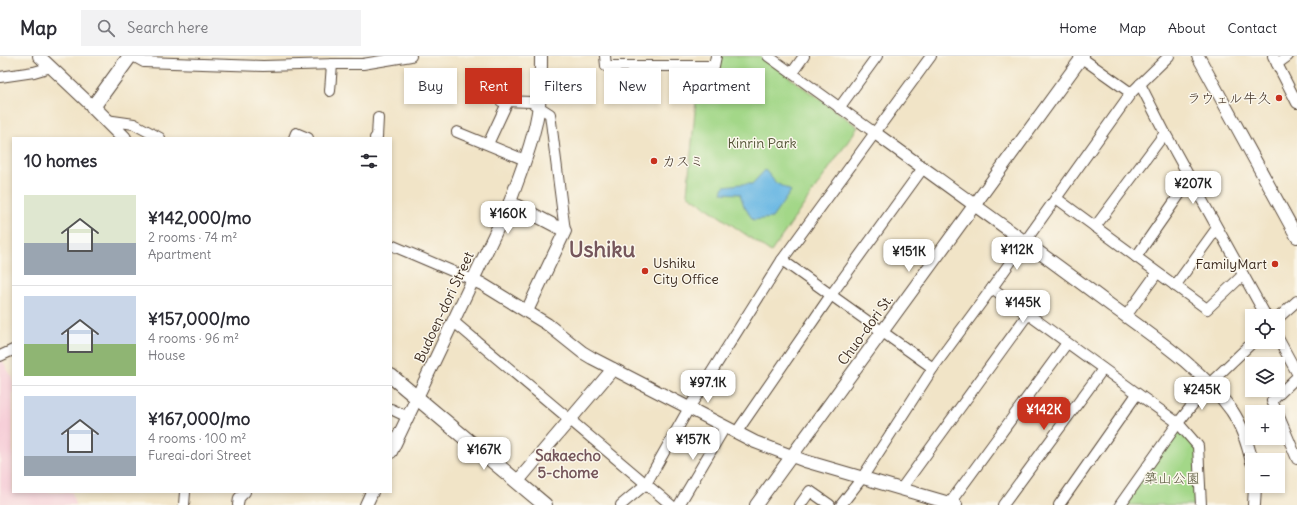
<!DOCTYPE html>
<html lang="en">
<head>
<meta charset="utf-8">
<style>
  body { margin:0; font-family:Delius,"Klee One",sans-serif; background:#f2f2f3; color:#2b2b33; height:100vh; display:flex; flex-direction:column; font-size:15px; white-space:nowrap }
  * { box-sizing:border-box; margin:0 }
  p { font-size:13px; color:#7c7c81 }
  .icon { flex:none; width:22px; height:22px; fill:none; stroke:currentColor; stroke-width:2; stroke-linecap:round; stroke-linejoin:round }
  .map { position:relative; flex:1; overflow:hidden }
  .drawer { position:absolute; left:12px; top:81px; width:380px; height:356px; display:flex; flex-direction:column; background:#fff; border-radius:0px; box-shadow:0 2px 6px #0003 }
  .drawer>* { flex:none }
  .banner { position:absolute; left:404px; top:12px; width:380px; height:36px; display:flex; gap:8px }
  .fabs { position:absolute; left:1245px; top:253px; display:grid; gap:8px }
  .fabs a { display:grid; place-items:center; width:40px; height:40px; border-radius:0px; background:#fff; box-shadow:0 2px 6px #0003; font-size:20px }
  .price { position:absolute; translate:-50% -34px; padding:0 9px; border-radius:8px; background:#fff; color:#222; font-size:13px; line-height:26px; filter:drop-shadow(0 1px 2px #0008) }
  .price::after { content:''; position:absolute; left:50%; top:24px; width:12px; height:9px; margin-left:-6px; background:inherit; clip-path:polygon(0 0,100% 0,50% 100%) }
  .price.active { background:#c8321e; color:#fff }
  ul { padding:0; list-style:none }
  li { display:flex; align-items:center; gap:12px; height:100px; padding:0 12px }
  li+li { border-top:1px solid #e1e1e2 }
  li span { display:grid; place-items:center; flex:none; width:112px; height:80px; border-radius:0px; color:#555 }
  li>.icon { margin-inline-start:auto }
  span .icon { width:48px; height:48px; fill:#fffc; stroke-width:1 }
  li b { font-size:17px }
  h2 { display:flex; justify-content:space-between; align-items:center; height:48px; padding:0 12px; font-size:17px }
  .tag { padding:0 14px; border-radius:0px; background:#fff; box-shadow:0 2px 6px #0003; font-size:14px; line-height:36px }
  .tag.active { background:#c8321e; color:#fff }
  header { display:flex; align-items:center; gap:24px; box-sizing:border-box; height:56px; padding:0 20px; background:#fff; border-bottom:1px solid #e1e1e2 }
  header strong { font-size:19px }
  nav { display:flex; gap:22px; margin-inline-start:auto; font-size:14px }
  .search { width:280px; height:36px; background:#f2f2f3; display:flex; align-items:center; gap:10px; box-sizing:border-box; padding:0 14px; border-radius:0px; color:#7c7c81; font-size:15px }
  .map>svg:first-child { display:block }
  .built { fill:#f6cfd8 }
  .green { fill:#a3d788; stroke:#6f8053 }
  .water { fill:#69b7e3; stroke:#527080 }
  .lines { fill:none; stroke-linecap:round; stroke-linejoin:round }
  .minor-casing { stroke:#564637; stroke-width:12 }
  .tertiary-casing { stroke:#564637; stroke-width:14 }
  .secondary-casing { stroke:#564637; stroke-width:16 }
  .minor { stroke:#fff; stroke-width:10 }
  .tertiary { stroke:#fff; stroke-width:12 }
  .secondary { stroke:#fff; stroke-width:14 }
  .poi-dot { fill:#c8321e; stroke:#fbf7ec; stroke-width:1.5 }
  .labels { text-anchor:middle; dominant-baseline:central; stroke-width:3; stroke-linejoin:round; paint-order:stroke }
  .poi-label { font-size:14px; fill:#3b2a1e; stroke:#fbf7ec; text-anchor:end }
  .park-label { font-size:14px; fill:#555538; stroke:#fbf7ec }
  .street-label { font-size:14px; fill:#3b2a1e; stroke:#fbf7ec }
  .neighbourhood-label { font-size:15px; font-weight:bold; fill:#75565b; stroke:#fbf7ec }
  .town-label { font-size:22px; font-weight:bold; fill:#75565b; stroke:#fbf7ec }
</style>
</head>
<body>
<header>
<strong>Map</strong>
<div class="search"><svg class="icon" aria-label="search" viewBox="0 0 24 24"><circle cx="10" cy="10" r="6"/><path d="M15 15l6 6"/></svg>Search here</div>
<nav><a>Home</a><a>Map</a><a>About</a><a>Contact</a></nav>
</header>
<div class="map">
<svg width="1297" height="449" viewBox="0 0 1297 449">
  <rect width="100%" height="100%" fill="#fbf7ec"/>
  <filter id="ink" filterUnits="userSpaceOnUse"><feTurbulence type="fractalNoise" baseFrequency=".025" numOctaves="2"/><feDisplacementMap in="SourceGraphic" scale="8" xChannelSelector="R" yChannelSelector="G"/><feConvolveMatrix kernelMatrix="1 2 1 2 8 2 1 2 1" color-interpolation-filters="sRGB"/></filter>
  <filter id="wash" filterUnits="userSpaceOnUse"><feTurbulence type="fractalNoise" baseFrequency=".012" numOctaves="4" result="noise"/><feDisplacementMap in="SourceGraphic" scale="16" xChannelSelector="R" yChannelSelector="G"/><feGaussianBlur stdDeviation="0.9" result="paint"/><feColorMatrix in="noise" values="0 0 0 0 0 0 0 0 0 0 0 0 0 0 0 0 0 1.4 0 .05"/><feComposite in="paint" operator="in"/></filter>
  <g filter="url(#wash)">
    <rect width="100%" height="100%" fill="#f1e4c7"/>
    <path class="built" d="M1 303 13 322V436H72L75 449H0V304Z"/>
    <g class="green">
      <path d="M720 0H760L858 71 771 196 687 138 699 14H717Z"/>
      <path d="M1178 367 1198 390 1201 449H1120Z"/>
    </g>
    <path class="water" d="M765 114 776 127 791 135 772 162 753 164 744 150 740 138 722 137 724 130 741 128H752Z"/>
  </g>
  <g filter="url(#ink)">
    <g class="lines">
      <g class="minor-casing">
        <g id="minor">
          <path d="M133 0 144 6 263 10 336 8H363L411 0"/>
          <path d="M605 0 606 10H714L716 0"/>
          <path d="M768 0 875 77"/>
          <path d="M1079 0 1131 37"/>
          <path d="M1273 0 1297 47"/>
          <path d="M1277 8 1288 0"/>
          <path d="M792 17 804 0"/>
          <path d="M0 21 34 16 51 11"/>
          <path d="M1140 28 1165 77 1266 260"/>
          <path d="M330 35 332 8"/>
          <path d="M501 45 531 46 550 58 565 175"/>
          <path d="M839 52 877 0"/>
          <path d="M106 64 134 68 160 82"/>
          <path d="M457 76 525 104"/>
          <path d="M294 82 296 77 308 82"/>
          <path d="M375 82 377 81 378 62"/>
          <path d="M488 88 508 45"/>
          <path d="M1056 142 1207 253 1243 219"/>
          <path d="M1095 171 1165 77"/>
          <path d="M391 189 473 224"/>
          <path d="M1136 201 1191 122"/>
          <path d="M782 204 933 312"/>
          <path d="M1175 230 1217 172"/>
          <path d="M992 232 1178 367 1198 390 1201 449"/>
          <path d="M1126 260 1157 217"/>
          <path d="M1278 262 1297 245"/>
          <path d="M454 266 671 449"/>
          <path d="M1278 282 1297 317"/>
          <path d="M0 300 13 294"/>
          <path d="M391 353 408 361"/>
          <path d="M1277 356 1272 345 1297 321"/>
          <path d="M1278 358 1297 403"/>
          <path d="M736 377 831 239 923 112"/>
          <path d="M901 433 1028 258"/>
          <path d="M184 449 185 436"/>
          <path d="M238 449 239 442 245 436"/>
          <path d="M621 449 646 428 689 352 782 204 931 0"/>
          <path d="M679 449 725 371"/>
          <path d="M800 449 810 435 830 449"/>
          <path d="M841 449 862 422 933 312 992 232 1131 37 1169 0"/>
          <path d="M952 449V444L1067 287"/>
          <path d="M1003 449 1103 313"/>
          <path d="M1059 449 1137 338"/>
          <path d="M1120 449 1178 367 1209 328 1253 286"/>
        </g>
      </g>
      <g class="tertiary-casing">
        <g id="tertiary">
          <path d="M39 0 93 51"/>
          <path d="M1198 0 1297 181"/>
          <path d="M875 77C952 133 1029 188 1105 245 1149 278 1199 309 1232 355 1242 370 1248 389 1252 406"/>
          <path d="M510 146 565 175 527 255"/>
          <path d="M473 224 482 228 547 268 582 296 592 302 755 386 805 405 956 449"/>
          <path d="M391 396 510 146C521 115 535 82 539 49 541 33 541 16 541 0"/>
          <path d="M517 426 613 313"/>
          <path d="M366 449 372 436"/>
          <path d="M756 449 1083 0"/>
          <path d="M1254 449 1255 430"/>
        </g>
      </g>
      <g class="secondary-casing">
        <g id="secondary">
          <path d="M124 82 93 51 130 0"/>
          <path d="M391 320 545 449"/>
        </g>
      </g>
      <use href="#minor" class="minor"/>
      <use href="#tertiary" class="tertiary"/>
      <use href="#secondary" class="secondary"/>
    </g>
  </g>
  <g class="poi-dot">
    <circle cx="1279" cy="42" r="4"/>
    <circle cx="654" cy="105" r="4"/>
    <circle cx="1275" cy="208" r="4"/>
    <circle cx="645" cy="215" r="4"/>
  </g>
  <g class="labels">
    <g class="poi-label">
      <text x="1271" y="42">ラウェル牛久</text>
      <text x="662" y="105" text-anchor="start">カスミ</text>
      <text x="653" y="207" text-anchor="start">Ushiku<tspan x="653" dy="16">City Office</tspan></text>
      <text x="1267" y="208">FamilyMart</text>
    </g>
    <g class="park-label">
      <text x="762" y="87">Kinrin Park</text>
      <text x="1172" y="422">築山公園</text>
    </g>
    <g class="street-label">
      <text transform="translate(444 251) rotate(-65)">Budoen-dori Street</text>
      <text transform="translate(865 274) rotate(-54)">Chuo-dori St.</text>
    </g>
    <g class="neighbourhood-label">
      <text x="568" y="399">Sakaecho<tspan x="568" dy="17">5-chome</tspan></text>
    </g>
    <g class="town-label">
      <text x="602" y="193">Ushiku</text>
    </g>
  </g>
</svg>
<div class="fabs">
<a><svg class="icon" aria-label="locate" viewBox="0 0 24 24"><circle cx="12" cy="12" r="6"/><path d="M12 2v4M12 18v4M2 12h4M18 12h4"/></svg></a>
<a><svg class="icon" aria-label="layers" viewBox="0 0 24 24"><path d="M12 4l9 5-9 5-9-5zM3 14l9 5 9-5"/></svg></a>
<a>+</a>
<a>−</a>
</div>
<b class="price" style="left:1193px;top:149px">¥207K</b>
<b class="price" style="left:508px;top:179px">¥160K</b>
<b class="price" style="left:1017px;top:215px">¥112K</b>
<b class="price" style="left:909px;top:217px">¥151K</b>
<b class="price" style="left:1023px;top:268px">¥145K</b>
<b class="price" style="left:708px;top:348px">¥97.1K</b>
<b class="price" style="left:1202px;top:355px">¥245K</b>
<b class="price active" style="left:1044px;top:375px">¥142K</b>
<b class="price" style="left:693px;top:405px">¥157K</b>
<b class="price" style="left:484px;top:415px">¥167K</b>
<div class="banner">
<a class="tag">Buy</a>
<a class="tag active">Rent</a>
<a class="tag">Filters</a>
<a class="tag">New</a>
<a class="tag">Apartment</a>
</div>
<section class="drawer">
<h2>10 homes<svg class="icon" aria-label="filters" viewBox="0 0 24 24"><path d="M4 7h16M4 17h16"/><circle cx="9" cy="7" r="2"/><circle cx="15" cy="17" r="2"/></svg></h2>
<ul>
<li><span style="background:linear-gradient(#dfe7d0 60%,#9aa5b1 0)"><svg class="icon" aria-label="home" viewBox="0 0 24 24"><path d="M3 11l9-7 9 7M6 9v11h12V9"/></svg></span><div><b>¥142,000/mo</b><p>2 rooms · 74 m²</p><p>Apartment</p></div></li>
<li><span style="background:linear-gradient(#c9d6e8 60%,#8fb573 0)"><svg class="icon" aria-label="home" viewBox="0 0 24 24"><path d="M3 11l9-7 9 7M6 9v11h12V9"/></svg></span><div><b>¥157,000/mo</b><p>4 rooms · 96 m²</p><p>House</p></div></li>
<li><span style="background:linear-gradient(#c9d6e8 75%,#9aa5b1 0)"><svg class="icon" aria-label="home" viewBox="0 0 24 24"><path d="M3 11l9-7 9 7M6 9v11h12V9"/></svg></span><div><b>¥167,000/mo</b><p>4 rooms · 100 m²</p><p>Fureai-dori Street</p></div></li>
</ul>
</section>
</div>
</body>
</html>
